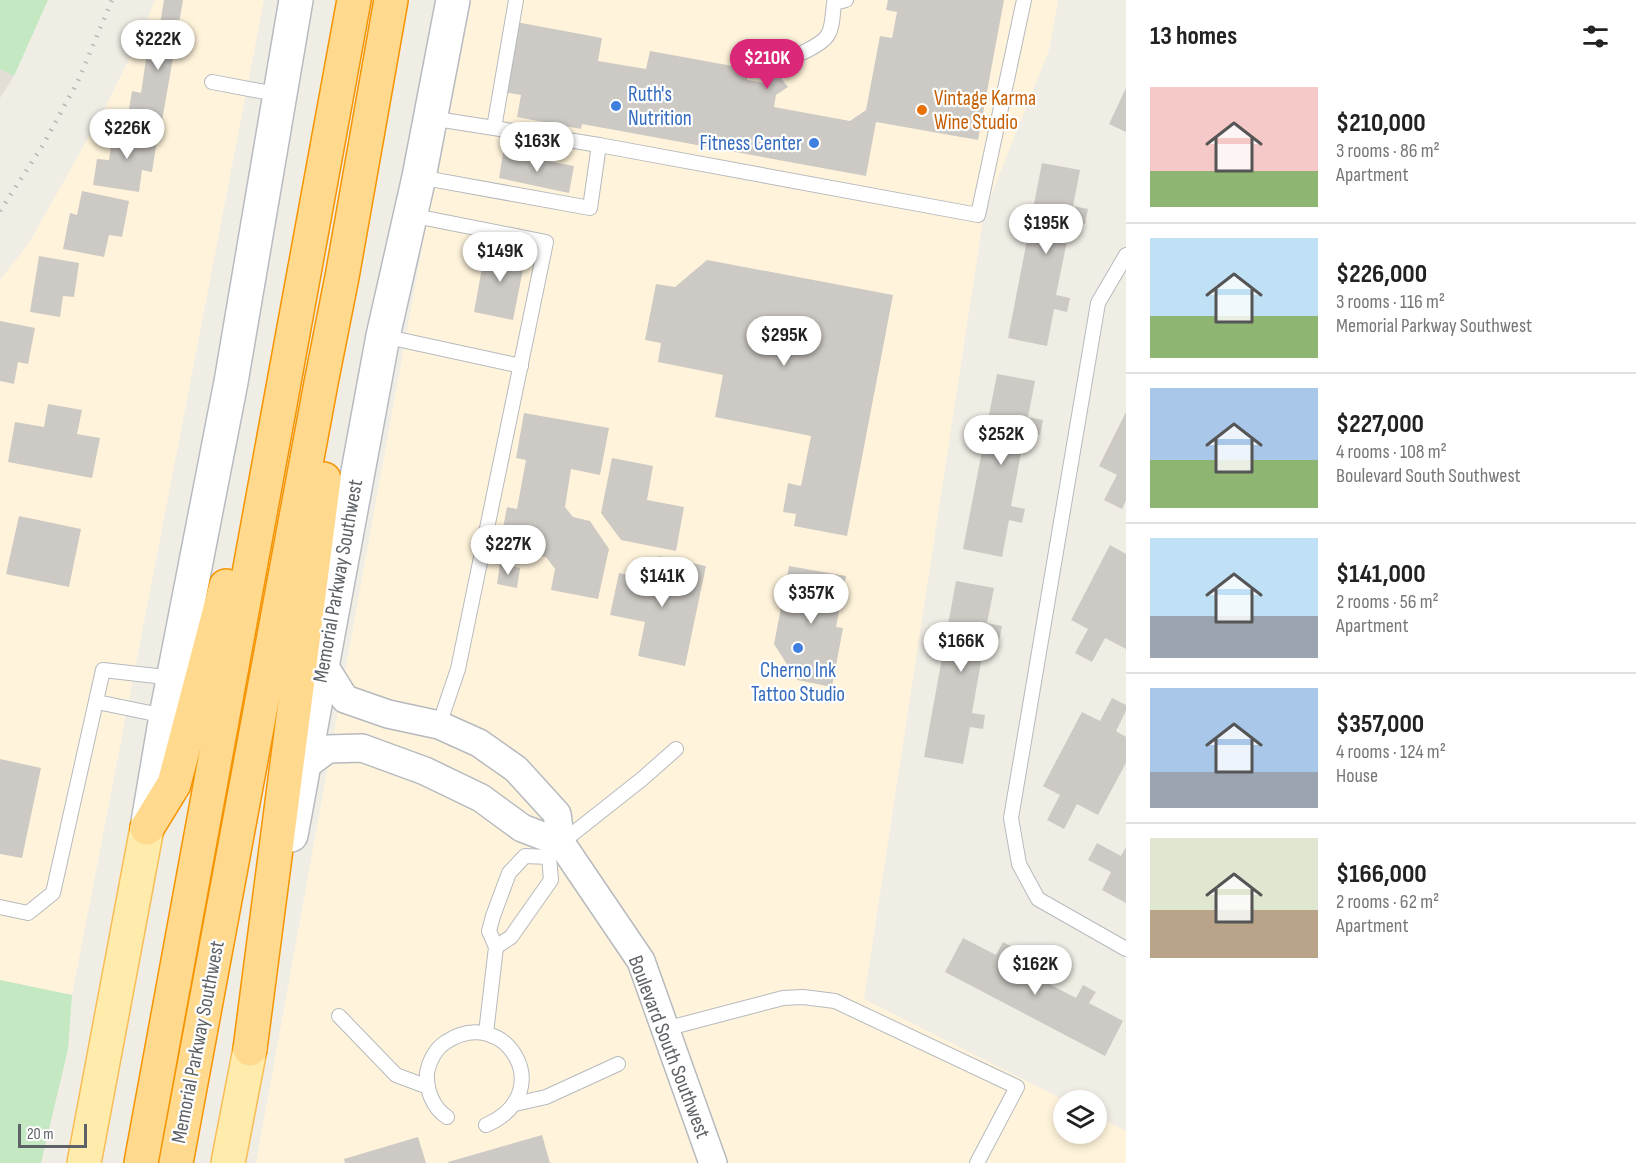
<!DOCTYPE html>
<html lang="en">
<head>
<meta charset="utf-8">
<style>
  body { margin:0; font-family:"Sofia Sans Condensed",sans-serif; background:#f2f2f2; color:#222; height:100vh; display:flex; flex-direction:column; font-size:22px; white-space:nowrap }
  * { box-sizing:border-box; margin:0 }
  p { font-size:20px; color:#767676 }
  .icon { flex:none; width:33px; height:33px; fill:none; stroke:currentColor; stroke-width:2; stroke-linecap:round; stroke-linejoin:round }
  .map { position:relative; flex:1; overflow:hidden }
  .drawer { display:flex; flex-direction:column; background:#fff; width:510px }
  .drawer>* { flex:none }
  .controls { position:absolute; left:1053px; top:1090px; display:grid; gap:12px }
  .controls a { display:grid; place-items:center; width:54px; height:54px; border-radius:50%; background:#fff; box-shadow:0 3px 9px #0003; font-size:30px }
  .scale { position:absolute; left:18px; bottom:15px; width:69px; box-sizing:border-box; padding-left:6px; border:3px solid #5d6266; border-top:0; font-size:16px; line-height:21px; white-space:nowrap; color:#5d6266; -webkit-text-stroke:4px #fff; paint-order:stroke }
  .price { position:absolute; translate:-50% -51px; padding:0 14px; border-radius:21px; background:#fff; color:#222; font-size:20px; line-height:39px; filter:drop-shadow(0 2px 3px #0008) }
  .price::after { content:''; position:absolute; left:50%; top:36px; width:18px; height:14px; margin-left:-9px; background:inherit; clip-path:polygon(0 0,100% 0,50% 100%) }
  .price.current { background:#db2777; color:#fff }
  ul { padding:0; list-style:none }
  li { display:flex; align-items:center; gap:18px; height:150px; padding:0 24px }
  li+li { border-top:2px solid #e0e0e0 }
  li span { display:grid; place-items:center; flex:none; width:168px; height:120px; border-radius:0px; color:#555 }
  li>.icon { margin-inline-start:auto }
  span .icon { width:72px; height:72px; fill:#fffc; stroke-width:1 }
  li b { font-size:26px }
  h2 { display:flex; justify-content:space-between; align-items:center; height:72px; padding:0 24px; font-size:26px }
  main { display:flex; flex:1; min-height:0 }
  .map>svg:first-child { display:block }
  .commercial { fill:#fff4db }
  .education { fill:#e2ded6 }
  .green { fill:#c4e8c1 }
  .building { fill:#cdc9c4 }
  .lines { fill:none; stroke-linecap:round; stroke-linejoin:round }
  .service-casing { stroke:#b6b9bd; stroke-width:16 }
  .minor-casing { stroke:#b6b9bd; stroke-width:30 }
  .secondary-casing { stroke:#b7bbc0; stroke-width:36 }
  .primary-casing { stroke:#f8bd56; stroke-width:36 }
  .motorway-casing { stroke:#f59400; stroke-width:36 }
  .service { stroke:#fff; stroke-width:14 }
  .minor { stroke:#fff; stroke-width:27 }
  .secondary { stroke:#fff; stroke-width:33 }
  .primary { stroke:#ffebab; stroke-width:33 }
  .motorway { stroke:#ffd98d; stroke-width:33 }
  .rail { stroke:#b4b5b6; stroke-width:4.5; stroke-dasharray:1.5 8; stroke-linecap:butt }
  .shop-dot { fill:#3f7fe0; stroke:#fff; stroke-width:2 }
  .food-dot { fill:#e8710a; stroke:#fff; stroke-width:2 }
  .labels { text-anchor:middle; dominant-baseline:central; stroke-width:4.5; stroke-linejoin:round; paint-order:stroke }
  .shop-label { font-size:21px; fill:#366cbe; stroke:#fff; text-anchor:start }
  .food-label { font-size:21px; fill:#c56008; stroke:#fff; text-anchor:start }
  .street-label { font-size:21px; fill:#5d6266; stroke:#fff }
</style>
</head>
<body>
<main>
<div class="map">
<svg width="1126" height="1163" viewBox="0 0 1126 1163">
  <rect width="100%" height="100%" fill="#f0ede5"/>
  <g class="commercial">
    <path d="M155 0H264L72 995 0 980V280L29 243 103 112 140 37Z"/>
    <path d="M467 0H1058L1049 50 984 213 864 999 1066 1101H1064V1134H1096L1097 1116 1126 1131V1163H256Z"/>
  </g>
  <path class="education" d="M0 69 14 76 0 98Z"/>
  <g class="green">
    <path d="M0 0H48L14 76 0 69Z"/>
    <path d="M0 980 72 995 68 1049 41 1163H0Z"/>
  </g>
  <g class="building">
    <path d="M164 0H183L161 127 127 121 132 91 141 93 146 59 154 61Z"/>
    <path d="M888 0H1004L978 140 876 122 866 176 582 124 581 129 517 117 521 95 503 92 516 22 602 38 598 61 646 69 650 51 749 69 747 80 765 83 778 74 788 87 776 95 774 107 850 121 866 110 880 36 892 38 897 12 886 10Z"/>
    <path d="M1126 88V132L1109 124Z"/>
    <path d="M114 126 158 134 152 172 142 170 139 192 93 185 97 159 109 160Z"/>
    <path d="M503 153 574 166 569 193 499 178Z"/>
    <path d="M1042 163 1080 170 1073 206 1088 209 1085 224 1071 221 1056 295 1070 298 1067 312 1054 309 1047 346 1008 338Z"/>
    <path d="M82 191 129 201 122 237 109 235 104 257 63 249 70 213 77 215Z"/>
    <path d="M486 246 526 254 513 320 474 312Z"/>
    <path d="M39 256 79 263 74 297 63 296 60 317 30 312Z"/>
    <path d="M707 260 893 295 847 536 794 526 796 514 783 512 788 483 801 486 811 436 715 417 723 375 658 362 661 343 645 340 656 284 675 287Z"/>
    <path d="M0 321 35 328 28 364 18 362 14 384 0 381Z"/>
    <path d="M997 374 1035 381 1028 417 1043 420 1040 435 1025 432 1011 506 1025 509 1022 523 1009 520 1002 557 963 549Z"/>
    <path d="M48 404 82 410 77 434 100 438 92 478 8 462 15 422 44 427Z"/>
    <path d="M1126 412V500L1122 509 1104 500 1117 475 1099 466Z"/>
    <path d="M524 413 609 428 600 475 571 469 565 507 573 517 590 521 609 549 598 599 551 590 555 569 546 557 499 549 507 507 517 509 526 460 516 458Z"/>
    <path d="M612 458 653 466 647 500 684 507 676 551 621 540 601 513Z"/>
    <path d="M19 516 81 529 69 587 6 574Z"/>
    <path d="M1110 545 1126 554V649L1105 638 1092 662 1075 653 1088 629 1071 620Z"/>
    <path d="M659 556 706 566 685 666 638 656 645 622 610 615 619 573 654 580Z"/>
    <path d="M500 564 520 568 517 588 497 584Z"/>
    <path d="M789 566 846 576 836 627 843 628 832 687 797 680 774 644Z"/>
    <path d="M956 581 994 588 987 623 1002 626 999 641 985 639 972 713 985 715 983 729 970 727 963 764 924 757Z"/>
    <path d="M1112 698 1126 705V711L1116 731 1126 737V763L1098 815 1077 804 1064 829 1047 820 1060 795 1043 786 1082 712 1100 721Z"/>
    <path d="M0 759 41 768 22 858 0 854Z"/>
    <path d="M1097 843 1121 856 1126 847V903L1102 890 1111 872 1088 860Z"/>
    <path d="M963 938 996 955 1003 942 1016 949 1009 963 1076 998 1083 985 1096 992 1089 1003 1123 1021 1105 1056 945 972Z"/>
    <path d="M542 1135 550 1163H448V1162Z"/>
    <path d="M418 1137 426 1163H345L344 1159Z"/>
  </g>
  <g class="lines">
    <g class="service-casing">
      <g id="service">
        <path d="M804 52C833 38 831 33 834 3L846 0"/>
        <path d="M212 82 281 95"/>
        <path d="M430 118 494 128 516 0"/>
        <path d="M494 128 599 145 978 215 1024 0"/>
        <path d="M419 177 590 208 599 145"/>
        <path d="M410 215 546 242 458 669 439 725"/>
        <path d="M1126 255 1098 303 1011 818 1019 864 1038 899 1126 949"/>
        <path d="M383 336 521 366"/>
        <path d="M97 702 165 716"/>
        <path d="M0 907 28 913 53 893 103 670 174 678"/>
        <path d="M496 947 511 937 551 880 549 857 561 843 642 779 676 749"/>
        <path d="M339 1016 396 1075 428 1087"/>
        <path d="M665 1029 783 998 803 997 835 1001 1017 1087 977 1163"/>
        <path d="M486 1033 496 947 489 931 493 916 509 873 525 856 549 857"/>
        <path d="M515 1104 546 1097 618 1064"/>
        <path d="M447 1117C433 1108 426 1090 427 1073 429 1061 436 1048 446 1042 505 1003 560 1093 486 1125"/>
      </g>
    </g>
    <g class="minor-casing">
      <g id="minor">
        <path d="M323 664 345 699 388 714 439 725 479 743 516 769 557 814 561 843 641 961 713 1163"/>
        <path d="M305 766 328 749 362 748 425 771 481 798 522 828 561 843"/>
      </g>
    </g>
    <g class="secondary-casing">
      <g id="secondary">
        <path d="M147 828 166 716 231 382 296 0"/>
        <path d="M291 835 383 336 419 177 453 0"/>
      </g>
    </g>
    <g class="primary-casing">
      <g id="primary">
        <path d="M84 1163 147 828"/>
        <path d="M228 1163 250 1049"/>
      </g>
    </g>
    <g class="motorway-casing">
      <g id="motorway">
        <path d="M147 828 174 784 226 586"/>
        <path d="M250 1049 324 479"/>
        <path d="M141 1163 354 0"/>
        <path d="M176 1163 321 383 342 277 391 0"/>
      </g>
    </g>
    <use href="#service" class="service"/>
    <use href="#minor" class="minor"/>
    <use href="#secondary" class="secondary"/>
    <use href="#primary" class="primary"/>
    <use href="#motorway" class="motorway"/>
    <path class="rail" d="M0 211 43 145 78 81 112 0"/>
  </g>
  <g class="shop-dot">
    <circle cx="616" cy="106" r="6"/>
    <circle cx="814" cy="143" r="6"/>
    <circle cx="798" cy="648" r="6"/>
  </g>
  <circle class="food-dot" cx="922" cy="110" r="6"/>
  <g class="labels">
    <g class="shop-label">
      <text x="628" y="94">Ruth's<tspan x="628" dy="24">Nutrition</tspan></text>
      <text x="802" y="143" text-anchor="end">Fitness Center</text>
      <text x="798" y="670" text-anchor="middle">Cherno Ink<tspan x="798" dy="24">Tattoo Studio</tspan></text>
    </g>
    <g class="food-label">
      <text x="934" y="98">Vintage Karma<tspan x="934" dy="24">Wine Studio</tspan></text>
    </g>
    <g class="street-label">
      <text transform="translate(338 581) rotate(-80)">Memorial Parkway Southwest</text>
      <text transform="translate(198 1042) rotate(-79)">Memorial Parkway Southwest</text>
      <text transform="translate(669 1047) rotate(69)">Boulevard South Southwest</text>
    </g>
  </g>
</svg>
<div class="controls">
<a><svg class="icon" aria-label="layers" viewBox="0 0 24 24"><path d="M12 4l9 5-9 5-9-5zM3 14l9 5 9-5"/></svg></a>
</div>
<div class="scale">20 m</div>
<b class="price" style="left:158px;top:71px">$222K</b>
<b class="price current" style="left:767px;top:90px">$210K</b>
<b class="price" style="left:127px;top:160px">$226K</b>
<b class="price" style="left:537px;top:173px">$163K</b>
<b class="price" style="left:1046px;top:255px">$195K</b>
<b class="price" style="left:500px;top:283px">$149K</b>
<b class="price" style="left:784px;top:367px">$295K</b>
<b class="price" style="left:1001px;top:466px">$252K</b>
<b class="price" style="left:508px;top:576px">$227K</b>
<b class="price" style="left:662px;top:608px">$141K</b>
<b class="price" style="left:811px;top:625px">$357K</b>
<b class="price" style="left:961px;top:673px">$166K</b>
<b class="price" style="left:1035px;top:996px">$162K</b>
</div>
<section class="drawer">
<h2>13 homes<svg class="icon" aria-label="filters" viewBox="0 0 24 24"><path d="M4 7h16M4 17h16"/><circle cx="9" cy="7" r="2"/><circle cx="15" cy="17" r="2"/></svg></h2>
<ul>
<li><span style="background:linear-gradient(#f6c9c9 70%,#8fb573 0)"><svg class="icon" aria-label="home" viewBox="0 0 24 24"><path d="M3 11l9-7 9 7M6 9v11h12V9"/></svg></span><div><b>$210,000</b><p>3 rooms · 86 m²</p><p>Apartment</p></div></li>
<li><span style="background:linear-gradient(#bfe0f5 65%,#8fb573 0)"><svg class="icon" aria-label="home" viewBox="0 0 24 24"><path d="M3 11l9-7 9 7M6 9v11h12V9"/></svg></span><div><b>$226,000</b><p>3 rooms · 116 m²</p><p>Memorial Parkway Southwest</p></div></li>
<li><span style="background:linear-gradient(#a9c7e8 60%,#8fb573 0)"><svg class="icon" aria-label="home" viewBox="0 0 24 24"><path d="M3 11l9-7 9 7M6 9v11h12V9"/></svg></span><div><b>$227,000</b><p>4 rooms · 108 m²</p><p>Boulevard South Southwest</p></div></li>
<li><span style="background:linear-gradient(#bfe0f5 65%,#9aa5b1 0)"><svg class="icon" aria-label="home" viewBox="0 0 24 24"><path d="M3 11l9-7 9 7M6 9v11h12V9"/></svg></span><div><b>$141,000</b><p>2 rooms · 56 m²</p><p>Apartment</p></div></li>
<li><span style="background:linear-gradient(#a9c7e8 70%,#9aa5b1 0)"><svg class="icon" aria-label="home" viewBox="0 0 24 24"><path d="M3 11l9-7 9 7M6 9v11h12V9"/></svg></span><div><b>$357,000</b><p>4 rooms · 124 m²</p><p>House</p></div></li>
<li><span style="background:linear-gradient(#dfe7d0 60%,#b9a48a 0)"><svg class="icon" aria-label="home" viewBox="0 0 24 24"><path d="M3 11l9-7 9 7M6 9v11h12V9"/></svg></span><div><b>$166,000</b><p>2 rooms · 62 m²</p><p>Apartment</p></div></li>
</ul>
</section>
</main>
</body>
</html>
